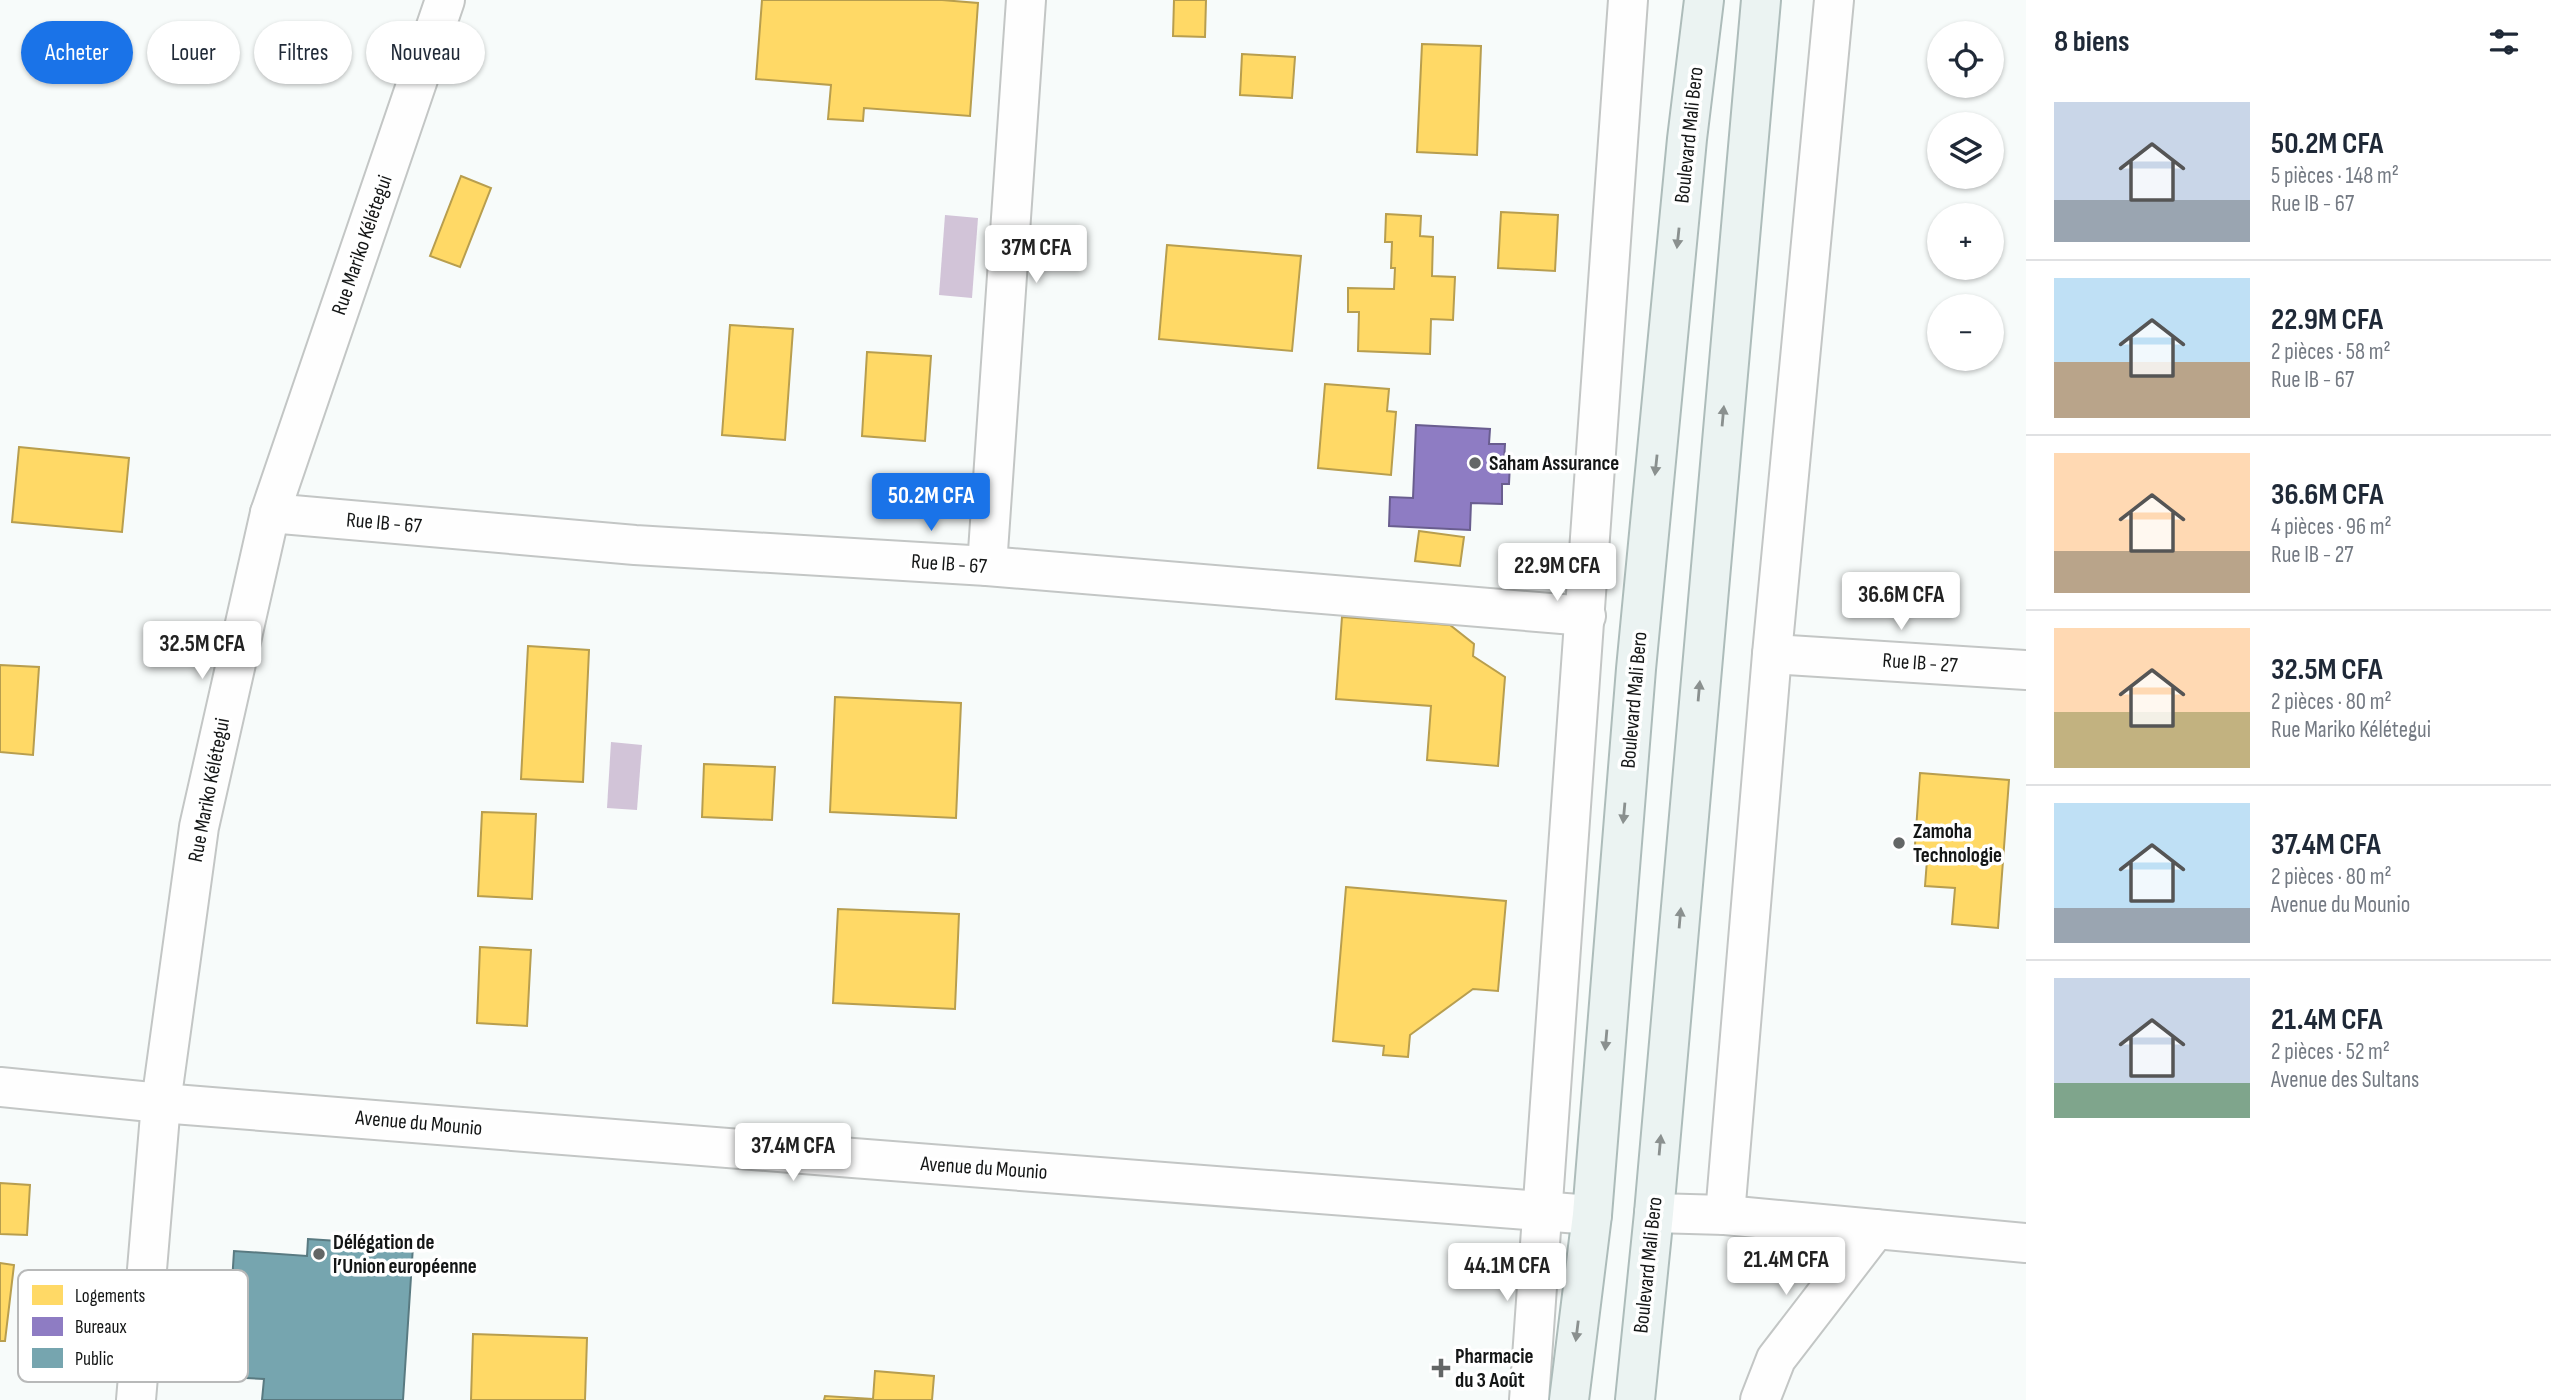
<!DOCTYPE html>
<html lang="fr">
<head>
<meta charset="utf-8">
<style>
  body { margin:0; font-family:"Sofia Sans Condensed",sans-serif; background:#f2f2f3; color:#1f2937; height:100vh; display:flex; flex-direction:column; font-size:26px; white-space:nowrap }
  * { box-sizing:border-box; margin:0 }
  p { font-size:23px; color:#747a83 }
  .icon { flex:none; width:38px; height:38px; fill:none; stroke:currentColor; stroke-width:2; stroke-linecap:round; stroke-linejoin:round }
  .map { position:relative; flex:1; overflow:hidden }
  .side { display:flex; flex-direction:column; background:#fff; width:525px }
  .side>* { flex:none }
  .guide { position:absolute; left:21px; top:21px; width:665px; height:63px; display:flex; gap:14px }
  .fabs { position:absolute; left:1927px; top:21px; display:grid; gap:14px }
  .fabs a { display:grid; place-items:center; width:77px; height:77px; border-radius:50%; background:#fff; box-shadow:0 2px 5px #0004; font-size:35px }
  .price { position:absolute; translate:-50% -60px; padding:0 16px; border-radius:7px; background:#fff; color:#222; font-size:23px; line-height:46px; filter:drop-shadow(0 2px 4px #0008) }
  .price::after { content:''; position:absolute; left:50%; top:42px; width:21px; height:16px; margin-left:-10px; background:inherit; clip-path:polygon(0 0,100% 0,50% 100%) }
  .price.active { background:#1a73e8; color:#fff }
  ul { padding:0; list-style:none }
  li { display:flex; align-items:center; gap:21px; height:175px; padding:0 28px }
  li+li { border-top:2px solid #e0e1e3 }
  li span { display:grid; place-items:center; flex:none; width:196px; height:140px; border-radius:0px; color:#555 }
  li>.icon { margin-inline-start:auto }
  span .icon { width:84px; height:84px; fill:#fffc; stroke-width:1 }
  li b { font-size:30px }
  h2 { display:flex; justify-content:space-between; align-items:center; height:84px; padding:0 28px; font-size:30px }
  .tag { padding:0 24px; border-radius:32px; background:#fff; box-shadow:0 2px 5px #0004; font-size:24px; line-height:63px }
  .tag.active { background:#1a73e8; color:#fff }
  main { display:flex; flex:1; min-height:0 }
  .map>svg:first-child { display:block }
  .water { fill:#d2c4d8 }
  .homes { fill:#ffd966; stroke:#b89e4e; stroke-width:2 }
  .offices { fill:#8e7cc3; stroke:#695d8f; stroke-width:2 }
  .public { fill:#76a5af; stroke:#597a81; stroke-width:2 }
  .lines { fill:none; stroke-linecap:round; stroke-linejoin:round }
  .minor-casing { stroke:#c3c6c5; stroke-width:42 }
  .tertiary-casing { stroke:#c3c6c5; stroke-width:42 }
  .primary-casing { stroke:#adbcba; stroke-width:42 }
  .minor { stroke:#fefefe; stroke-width:38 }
  .tertiary { stroke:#fefefe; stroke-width:38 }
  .primary { stroke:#ebf3f2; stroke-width:38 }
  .oneway { fill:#8a908f }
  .poi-dot { fill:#636666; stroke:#fff; stroke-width:2.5 }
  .labels { text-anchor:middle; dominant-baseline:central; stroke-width:7; stroke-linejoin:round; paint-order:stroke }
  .street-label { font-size:21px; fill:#141616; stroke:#fff }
  .poi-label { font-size:21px; font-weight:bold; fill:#141616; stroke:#fff; text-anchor:start }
  .key { fill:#fff; stroke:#b8b9b9; stroke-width:2 }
  .key-label { font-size:19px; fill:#141616 }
</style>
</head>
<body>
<main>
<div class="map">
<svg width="2026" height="1400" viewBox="0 0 2026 1400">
  <rect width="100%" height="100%" fill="#f7fbfa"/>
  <g class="water">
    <path d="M945 215 978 218 972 298 939 295Z"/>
    <path d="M611 742 642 745 637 810 607 808Z"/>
  </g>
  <g class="homes">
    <path d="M762 0H942L978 3 970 116 864 108 863 121 828 119 831 85 756 79Z"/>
    <path d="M1174 0H1206L1205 37 1173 36Z"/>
    <path d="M1422 44 1481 46 1477 155 1417 152Z"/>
    <path d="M1242 54 1295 57 1292 98 1240 95Z"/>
    <path d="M461 176 491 188 460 267 430 256Z"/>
    <path d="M1501 212 1558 215 1555 271 1498 268Z"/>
    <path d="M1386 214 1421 216 1420 236 1433 237 1432 276 1455 277 1453 320 1431 319 1430 354 1358 351 1359 312H1348V288L1394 289 1395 268H1391L1392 242H1385Z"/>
    <path d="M1167 245 1301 256 1292 351 1159 339Z"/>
    <path d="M730 325 793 329 785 440 722 435Z"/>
    <path d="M867 352 931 356 925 441 862 436Z"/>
    <path d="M1325 384 1389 389 1387 411 1396 412 1391 475 1318 468Z"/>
    <path d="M19 447 129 458 122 532 12 522Z"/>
    <path d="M1419 531 1464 537 1460 566 1415 561Z"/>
    <path d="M1342 617 1450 625 1474 644 1473 656 1505 677 1498 766 1427 760 1431 706 1336 699Z"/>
    <path d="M528 646 589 650 583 782 521 779Z"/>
    <path d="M0 665 39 667 33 755 0 752Z"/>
    <path d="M835 697 961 703 956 818 830 812Z"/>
    <path d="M704 764 775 767 772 820 702 817Z"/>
    <path d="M1920 773 2009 780 1998 928 1952 924 1955 888 1925 886 1927 860 1914 859Z"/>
    <path d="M482 812 536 814 532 899 478 896Z"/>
    <path d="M1346 887 1506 901 1498 991 1473 989 1410 1035 1408 1057 1383 1055 1384 1046 1333 1041Z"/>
    <path d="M838 909 959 914 955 1009 833 1003Z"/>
    <path d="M480 947 531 950 527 1026 477 1023Z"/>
    <path d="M0 1183 30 1185 27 1235 0 1234Z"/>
    <path d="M0 1263 14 1265 5 1341H0Z"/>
    <path d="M473 1334 587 1338 585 1400H471Z"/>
    <path d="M875 1371 934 1376 932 1400H824L825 1396 873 1399Z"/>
  </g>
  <path class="offices" d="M1416 425 1490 429 1489 444H1505L1504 462H1510L1509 484H1502V504L1471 503 1470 530 1389 526 1390 497 1413 498Z"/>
  <path class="public" d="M308 1239 413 1246 403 1400H262L264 1379 226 1377 234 1251 307 1256Z"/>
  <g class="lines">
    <g class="minor-casing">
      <g id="minor">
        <path d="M270 513 635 545 987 566 1586 616"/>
        <path d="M987 566 1026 0"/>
        <path d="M1772 654 2026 670"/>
        <path d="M1725 1215 1772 654 1834 0"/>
        <path d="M1529 1400 1628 0"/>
        <path d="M1760 1400 1776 1359 1876 1229"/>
      </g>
    </g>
    <g class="tertiary-casing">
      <g id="tertiary">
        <path d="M0 1087 161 1103 853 1158 1592 1215"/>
        <path d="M1654 1213 1725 1215 2026 1243"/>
        <path d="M136 1400 161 1103 199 827 270 513 445 0"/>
      </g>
    </g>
    <g class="primary-casing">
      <g id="primary">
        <path d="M1569 1400 1592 1215 1636 669 1687 139 1704 0"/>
        <path d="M1635 1400 1654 1213 1761 0"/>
      </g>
    </g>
    <use href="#minor" class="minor"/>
    <use href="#tertiary" class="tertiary"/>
    <use href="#primary" class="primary"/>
  </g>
  <defs><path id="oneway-solid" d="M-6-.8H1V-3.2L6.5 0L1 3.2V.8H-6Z" transform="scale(1.75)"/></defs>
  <g class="oneway">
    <use href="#oneway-solid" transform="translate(1678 238) rotate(96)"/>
    <use href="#oneway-solid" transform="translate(1723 416) rotate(-85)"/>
    <use href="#oneway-solid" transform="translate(1656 465) rotate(96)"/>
    <use href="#oneway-solid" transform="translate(1699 691) rotate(-85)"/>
    <use href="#oneway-solid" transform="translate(1624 813) rotate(95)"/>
    <use href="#oneway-solid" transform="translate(1680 918) rotate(-85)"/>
    <use href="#oneway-solid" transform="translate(1606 1040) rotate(95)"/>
    <use href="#oneway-solid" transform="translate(1660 1145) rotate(-85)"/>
    <use href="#oneway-solid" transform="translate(1577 1331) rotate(97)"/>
  </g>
  <g class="poi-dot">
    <circle cx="1475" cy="463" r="7"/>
    <circle cx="1899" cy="843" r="7"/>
    <circle cx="319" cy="1254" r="7"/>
    <path d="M1437.5 1357.5h7v7h7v7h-7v7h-7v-7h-7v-7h7z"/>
  </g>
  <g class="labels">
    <g class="street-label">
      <text transform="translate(1689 135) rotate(-84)">Boulevard Mali Bero</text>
      <text transform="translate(362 245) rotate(-71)">Rue Mariko Kélétegui</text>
      <text transform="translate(384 523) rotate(5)">Rue IB - 67</text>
      <text transform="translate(949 564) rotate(4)">Rue IB - 67</text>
      <text transform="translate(1920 663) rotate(4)">Rue IB - 27</text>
      <text transform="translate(1634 700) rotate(-85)">Boulevard Mali Bero</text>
      <text transform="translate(209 790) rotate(-79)">Rue Mariko Kélétegui</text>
      <text transform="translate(419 1123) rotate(5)">Avenue du Mounio</text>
      <text transform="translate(984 1168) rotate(4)">Avenue du Mounio</text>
      <text transform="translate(1648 1265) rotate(-84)">Boulevard Mali Bero</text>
    </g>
    <g class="poi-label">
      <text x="1489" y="463">Saham Assurance</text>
      <text x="1913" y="831">Zamoha<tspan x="1913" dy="24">Technologie</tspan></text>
      <text x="333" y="1242">Délégation de<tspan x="333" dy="24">l’Union européenne</tspan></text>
      <text x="1455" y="1356">Pharmacie<tspan x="1455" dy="24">du 3 Août</tspan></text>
    </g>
  </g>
  <rect x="18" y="1270" width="230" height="112" rx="10" class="key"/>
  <rect x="32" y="1285" width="31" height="20" fill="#ffd966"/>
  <rect x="32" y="1317" width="31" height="19" fill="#8e7cc3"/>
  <rect x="32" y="1348" width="31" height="20" fill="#76a5af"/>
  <g class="key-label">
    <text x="75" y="1302">Logements</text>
    <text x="75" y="1333">Bureaux</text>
    <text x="75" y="1365">Public</text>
  </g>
</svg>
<div class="fabs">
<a><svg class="icon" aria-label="locate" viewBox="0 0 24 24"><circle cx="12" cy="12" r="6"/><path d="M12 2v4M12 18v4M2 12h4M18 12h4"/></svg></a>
<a><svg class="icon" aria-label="layers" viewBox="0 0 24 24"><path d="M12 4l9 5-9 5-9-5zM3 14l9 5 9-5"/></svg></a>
<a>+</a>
<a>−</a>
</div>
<b class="price" style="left:1036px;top:285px">37M CFA</b>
<b class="price active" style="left:931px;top:533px">50.2M CFA</b>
<b class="price" style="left:1557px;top:603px">22.9M CFA</b>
<b class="price" style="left:1901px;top:632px">36.6M CFA</b>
<b class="price" style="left:202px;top:681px">32.5M CFA</b>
<b class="price" style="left:793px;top:1183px">37.4M CFA</b>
<b class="price" style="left:1786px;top:1297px">21.4M CFA</b>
<b class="price" style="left:1507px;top:1303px">44.1M CFA</b>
<div class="guide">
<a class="tag active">Acheter</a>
<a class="tag">Louer</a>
<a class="tag">Filtres</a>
<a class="tag">Nouveau</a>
</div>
</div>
<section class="side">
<h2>8 biens<svg class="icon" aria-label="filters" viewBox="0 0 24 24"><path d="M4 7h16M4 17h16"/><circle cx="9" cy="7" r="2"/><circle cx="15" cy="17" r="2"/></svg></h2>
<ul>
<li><span style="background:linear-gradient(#c9d6e8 70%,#9aa5b1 0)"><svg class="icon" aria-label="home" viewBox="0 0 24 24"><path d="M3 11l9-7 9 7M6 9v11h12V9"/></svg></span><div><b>50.2M CFA</b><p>5 pièces · 148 m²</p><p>Rue IB - 67</p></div></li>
<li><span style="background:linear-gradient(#bfe0f5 60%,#b9a48a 0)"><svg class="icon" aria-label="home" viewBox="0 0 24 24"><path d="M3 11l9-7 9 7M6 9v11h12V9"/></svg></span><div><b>22.9M CFA</b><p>2 pièces · 58 m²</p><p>Rue IB - 67</p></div></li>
<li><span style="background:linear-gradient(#ffd9b3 70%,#b9a48a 0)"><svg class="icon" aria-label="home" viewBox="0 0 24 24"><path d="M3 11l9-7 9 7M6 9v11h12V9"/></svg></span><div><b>36.6M CFA</b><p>4 pièces · 96 m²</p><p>Rue IB - 27</p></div></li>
<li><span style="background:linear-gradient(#ffd9b3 60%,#c2b280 0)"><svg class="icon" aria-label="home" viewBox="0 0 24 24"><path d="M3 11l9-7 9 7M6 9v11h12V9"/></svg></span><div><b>32.5M CFA</b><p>2 pièces · 80 m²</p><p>Rue Mariko Kélétegui</p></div></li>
<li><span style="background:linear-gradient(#bfe0f5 75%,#9aa5b1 0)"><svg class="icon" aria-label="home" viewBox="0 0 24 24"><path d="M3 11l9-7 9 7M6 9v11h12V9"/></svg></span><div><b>37.4M CFA</b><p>2 pièces · 80 m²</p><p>Avenue du Mounio</p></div></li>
<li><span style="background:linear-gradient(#c9d6e8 75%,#7fa58c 0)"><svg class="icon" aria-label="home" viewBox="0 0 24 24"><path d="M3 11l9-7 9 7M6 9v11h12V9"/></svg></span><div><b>21.4M CFA</b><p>2 pièces · 52 m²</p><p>Avenue des Sultans</p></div></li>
</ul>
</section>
</main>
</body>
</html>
